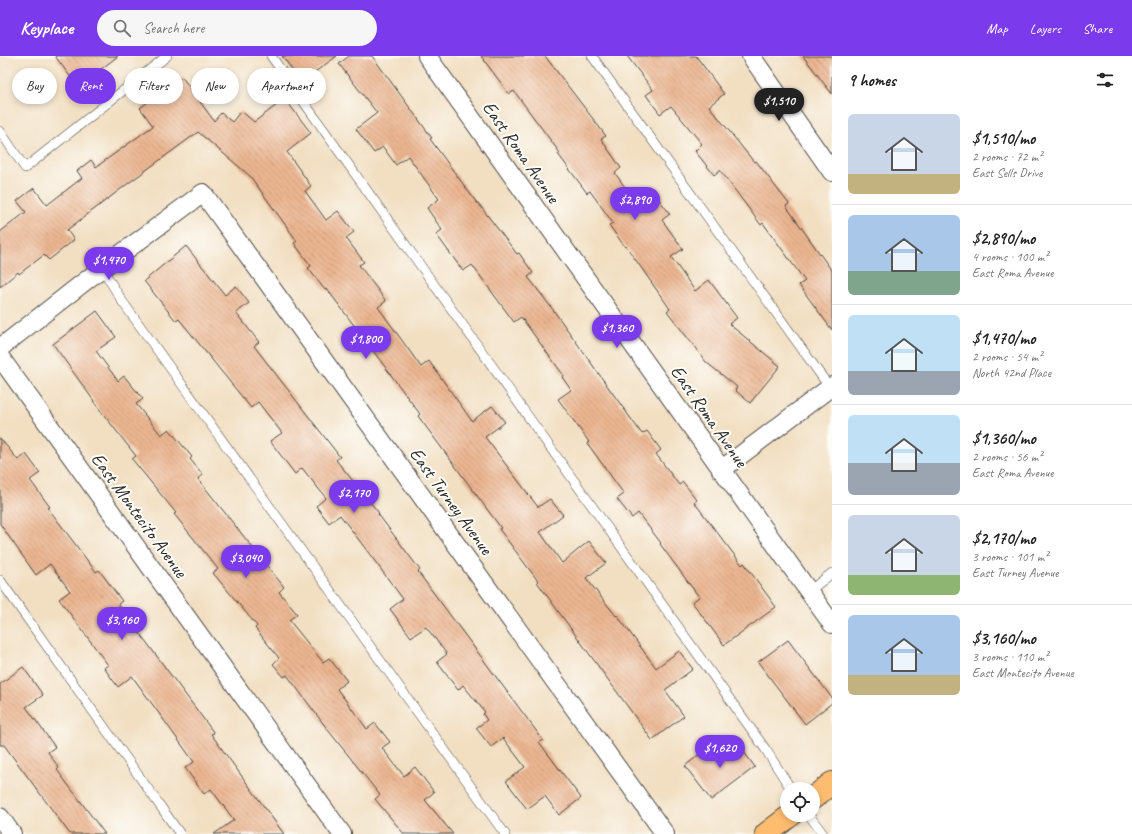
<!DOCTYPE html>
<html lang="en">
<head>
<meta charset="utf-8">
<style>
  body { margin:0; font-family:Caveat,sans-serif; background:#f6f6f6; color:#222; height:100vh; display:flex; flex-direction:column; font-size:15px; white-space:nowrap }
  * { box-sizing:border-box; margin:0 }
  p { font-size:13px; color:#767676 }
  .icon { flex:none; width:22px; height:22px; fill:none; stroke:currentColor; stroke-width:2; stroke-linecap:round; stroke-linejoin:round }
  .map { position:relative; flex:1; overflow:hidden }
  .drawer { display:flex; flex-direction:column; background:#fff; width:300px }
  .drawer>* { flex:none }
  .hud { position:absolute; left:12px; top:12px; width:380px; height:36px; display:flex; gap:8px }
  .buttons { position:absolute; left:780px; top:726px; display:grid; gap:8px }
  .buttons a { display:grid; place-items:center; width:40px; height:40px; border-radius:50%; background:#fff; box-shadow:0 2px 6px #0003; font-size:20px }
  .price { position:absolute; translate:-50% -34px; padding:0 9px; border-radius:14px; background:#7c3aed; color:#fff; font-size:13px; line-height:26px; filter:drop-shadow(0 1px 2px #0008) }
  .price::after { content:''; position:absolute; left:50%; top:24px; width:12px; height:9px; margin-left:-6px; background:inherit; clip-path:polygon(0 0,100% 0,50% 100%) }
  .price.current { background:#222; color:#fff }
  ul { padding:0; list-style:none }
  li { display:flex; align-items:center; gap:12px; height:100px; padding:0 16px }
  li+li { border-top:1px solid #e0e0e0 }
  li span { display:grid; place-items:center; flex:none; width:112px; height:80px; border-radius:6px; color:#555 }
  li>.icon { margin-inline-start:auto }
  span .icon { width:48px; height:48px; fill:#fffc; stroke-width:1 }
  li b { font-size:17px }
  h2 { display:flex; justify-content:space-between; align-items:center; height:48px; padding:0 16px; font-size:17px }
  .tag { padding:0 14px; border-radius:18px; background:#fff; box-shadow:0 2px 6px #0003; font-size:14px; line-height:36px }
  .tag.current { background:#7c3aed; color:#fff }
  header { display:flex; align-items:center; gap:24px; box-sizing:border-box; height:56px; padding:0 20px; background:#7c3aed; color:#fff }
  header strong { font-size:19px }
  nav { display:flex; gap:22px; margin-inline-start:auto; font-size:14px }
  .search { width:280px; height:36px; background:#f6f6f6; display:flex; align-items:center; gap:10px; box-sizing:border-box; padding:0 14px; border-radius:22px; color:#767676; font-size:15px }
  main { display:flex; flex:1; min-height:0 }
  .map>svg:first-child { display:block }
  .building { fill:url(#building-back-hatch) }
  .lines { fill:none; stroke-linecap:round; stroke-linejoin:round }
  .service-casing { stroke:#494642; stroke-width:10 }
  .minor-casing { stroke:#494642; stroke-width:20 }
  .primary-casing { stroke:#494642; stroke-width:24 }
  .service { stroke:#fff; stroke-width:9 }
  .minor { stroke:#fff; stroke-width:18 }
  .primary { stroke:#febc70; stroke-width:22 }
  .labels { text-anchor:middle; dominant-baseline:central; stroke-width:4; stroke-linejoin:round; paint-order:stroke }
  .street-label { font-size:19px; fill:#2b2b2b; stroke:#fdfcf7 }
</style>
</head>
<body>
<header>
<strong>Keyplace</strong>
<div class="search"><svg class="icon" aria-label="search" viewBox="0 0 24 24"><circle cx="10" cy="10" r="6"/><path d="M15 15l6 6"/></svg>Search here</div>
<nav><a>Map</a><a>Layers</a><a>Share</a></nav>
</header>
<main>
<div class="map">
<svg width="832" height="778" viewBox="0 0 832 778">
  <defs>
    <pattern id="building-back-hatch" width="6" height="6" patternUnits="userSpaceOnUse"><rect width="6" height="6" fill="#ecb691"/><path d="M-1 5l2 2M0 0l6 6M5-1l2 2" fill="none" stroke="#bf9477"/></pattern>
  </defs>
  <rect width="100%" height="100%" fill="#fdfcf7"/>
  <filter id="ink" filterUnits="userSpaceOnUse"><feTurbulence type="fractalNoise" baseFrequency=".025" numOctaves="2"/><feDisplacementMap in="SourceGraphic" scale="8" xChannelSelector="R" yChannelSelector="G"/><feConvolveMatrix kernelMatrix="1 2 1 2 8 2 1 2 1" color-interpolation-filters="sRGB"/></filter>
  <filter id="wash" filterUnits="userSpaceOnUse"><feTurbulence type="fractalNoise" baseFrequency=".012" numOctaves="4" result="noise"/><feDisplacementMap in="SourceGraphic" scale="16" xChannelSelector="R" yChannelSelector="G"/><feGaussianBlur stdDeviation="0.9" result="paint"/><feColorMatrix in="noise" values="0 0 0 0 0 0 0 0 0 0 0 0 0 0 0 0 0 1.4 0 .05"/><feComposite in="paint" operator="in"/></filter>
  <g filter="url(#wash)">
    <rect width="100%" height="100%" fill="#f2dfc2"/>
    <g id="blocks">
      <g class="building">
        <path d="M55 0H118L78 31Z"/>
        <path d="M282 0H337L301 26Z"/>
        <path d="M349 0H372L432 82 430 83 477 147H478L517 198 519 197 533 217 528 221 554 255 616 342 642 378 647 375 661 394 656 398 679 429 683 426 697 444 694 446 742 509 744 507 776 551 724 589 692 546 699 541 660 488 661 487 638 457 632 462 617 443 624 438 587 387 589 386 558 343 571 334 562 321 564 320 521 261 514 266 472 209 463 215 436 178 442 174 427 152 439 143 408 100 396 109 383 91 374 97 356 73 377 57 339 8Z"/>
        <path d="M481 0H545L606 80 601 83 621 112 615 117 639 151 655 138 670 158 662 164 683 193 671 201 695 235 709 224 737 262 729 268 780 310 750 347 735 334 737 331 706 306 667 255 670 253 626 190 625 191 609 169 613 167 590 135 587 137 558 98 560 97 514 35 509 38Z"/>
        <path d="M627 0H696L724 38 709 50 754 106 756 105 789 148 786 150 832 215V274L799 229 805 225 763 167 761 169 720 114 714 119 695 95 702 88 671 50 660 58 646 39 653 34Z"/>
        <path d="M803 0H832V38Z"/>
        <path d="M182 21 214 65 221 57 232 66 241 55 254 66 285 43 311 77 287 96 311 130 305 135 326 164 338 155 354 176 346 182 364 206 359 209 386 245 378 251 421 311 429 305 472 365 492 350 505 366 485 381 538 451 550 443 563 459 540 476 562 507 589 485 606 507 586 522 616 560 617 559 656 612 679 595 693 613 665 634 684 660 652 684 537 526 538 525 499 473 501 472 418 360 420 358 327 233 325 234 308 212 311 210 294 187 297 185 250 120 198 76 130 126 67 174 74 184 49 204 44 199 19 218 18 216 0 231V176L26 156 17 145 34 132 47 149 82 122 77 115 91 104 96 111 153 70 140 52Z"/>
        <path d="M186 190 225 239 236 230 249 247 236 257 259 286 254 290 340 401 336 404 379 457 378 458 420 514 418 516 543 684 539 686 581 742 559 759 545 740 527 753 506 725 525 711 503 682 491 691 476 672 487 664 483 658 485 656 463 629 458 634 437 606 447 598 426 571 411 581 390 553 403 543 362 488 340 459 329 467 316 450 326 442 302 412 295 418 270 385 282 377 258 346 251 352 179 263 176 265 144 225Z"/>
        <path d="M97 255 116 281 96 295 118 325 124 320 143 343 136 348 161 379 169 373 192 401 190 403 203 419 198 423 284 531 279 536 297 558 289 564 323 606 329 602 347 625 337 633 367 673 375 667 390 686 382 692 404 720 415 711 434 736 425 744 453 778H404L375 743 380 739 328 674 287 619 284 621 273 608 279 602 255 572 257 570 213 517 218 513 174 458 176 457 132 403 136 400 93 345H94L53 288Z"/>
        <path d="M0 382 18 404 26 398 40 417 30 424 50 451 48 452 96 516 99 514 122 545 118 548 214 677 211 678 284 778H214L234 764 211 733 204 738 185 712 194 706 132 620 118 631 104 612 108 609 59 543 70 535 50 508 36 519 0 468Z"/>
        <path d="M788 584 832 642V647L805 668 758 606Z"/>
        <path d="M23 611 43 639 26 651 55 691 48 696 59 712 57 714 105 778H70L4 689H0V628Z"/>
        <path d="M735 684 755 711 711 744 685 710 710 690 716 698Z"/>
      </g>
    </g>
  </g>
  <g filter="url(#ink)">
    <use href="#blocks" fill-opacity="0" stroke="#494642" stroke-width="1"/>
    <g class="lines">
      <g class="service-casing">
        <g id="service">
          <path d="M271 0 766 694 791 733"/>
          <path d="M592 0 830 332"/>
          <path d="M0 75 25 112 167 0"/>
          <path d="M102 212 122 245 505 778"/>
          <path d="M0 524 180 778"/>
          <path d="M808 536 832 517"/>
          <path d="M809 759 823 778"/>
        </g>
      </g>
      <g class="minor-casing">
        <g id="minor">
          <path d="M427 0 832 568"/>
          <path d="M751 0 832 116"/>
          <path d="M0 292 102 212 203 137 665 778"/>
          <path d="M0 301 342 778"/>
          <path d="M721 414 832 330"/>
          <path d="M0 761 12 778"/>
        </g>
      </g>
      <g class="primary-casing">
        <g id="primary">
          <path d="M813 742 832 727"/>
          <path d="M766 778 791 759"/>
        </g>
      </g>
      <use href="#service" class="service"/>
      <use href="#minor" class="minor"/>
      <use href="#primary" class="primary"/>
    </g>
  </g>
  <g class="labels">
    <g class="street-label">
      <text transform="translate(521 96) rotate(55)">East Roma Avenue</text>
      <text transform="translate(709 360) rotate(55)">East Roma Avenue</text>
      <text transform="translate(451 445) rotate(54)">East Turney Avenue</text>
      <text transform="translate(139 459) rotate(54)">East Montecito Avenue</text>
    </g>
  </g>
</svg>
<div class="buttons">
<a><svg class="icon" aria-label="locate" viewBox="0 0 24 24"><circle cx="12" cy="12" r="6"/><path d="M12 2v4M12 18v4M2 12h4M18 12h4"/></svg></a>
</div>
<b class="price current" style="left:779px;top:66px">$1,510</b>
<b class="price" style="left:635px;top:165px">$2,890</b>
<b class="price" style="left:109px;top:225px">$1,470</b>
<b class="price" style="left:617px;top:293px">$1,360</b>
<b class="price" style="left:366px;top:304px">$1,800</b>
<b class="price" style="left:354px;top:458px">$2,170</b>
<b class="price" style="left:246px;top:523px">$3,040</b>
<b class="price" style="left:122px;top:585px">$3,160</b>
<b class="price" style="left:720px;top:713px">$1,620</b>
<div class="hud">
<a class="tag">Buy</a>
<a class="tag current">Rent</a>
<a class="tag">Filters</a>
<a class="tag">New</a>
<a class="tag">Apartment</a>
</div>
</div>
<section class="drawer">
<h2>9 homes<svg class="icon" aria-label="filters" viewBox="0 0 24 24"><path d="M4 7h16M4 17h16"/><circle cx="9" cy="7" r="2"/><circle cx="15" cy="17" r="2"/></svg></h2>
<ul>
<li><span style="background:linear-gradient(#c9d6e8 75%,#c2b280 0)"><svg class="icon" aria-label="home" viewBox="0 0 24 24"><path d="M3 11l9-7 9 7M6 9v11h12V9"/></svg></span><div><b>$1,510/mo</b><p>2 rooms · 72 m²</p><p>East Sells Drive</p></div></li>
<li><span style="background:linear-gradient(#a9c7e8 70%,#7fa58c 0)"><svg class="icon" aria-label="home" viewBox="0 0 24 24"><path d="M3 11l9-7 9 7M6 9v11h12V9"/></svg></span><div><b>$2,890/mo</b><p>4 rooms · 100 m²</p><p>East Roma Avenue</p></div></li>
<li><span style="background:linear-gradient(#bfe0f5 70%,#9aa5b1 0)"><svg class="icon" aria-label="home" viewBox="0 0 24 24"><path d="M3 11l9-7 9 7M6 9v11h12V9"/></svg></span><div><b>$1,470/mo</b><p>2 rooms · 54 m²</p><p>North 42nd Place</p></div></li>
<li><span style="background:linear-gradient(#bfe0f5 60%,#9aa5b1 0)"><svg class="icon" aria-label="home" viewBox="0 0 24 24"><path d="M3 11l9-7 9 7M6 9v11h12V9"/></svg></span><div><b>$1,360/mo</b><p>2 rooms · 56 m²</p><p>East Roma Avenue</p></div></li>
<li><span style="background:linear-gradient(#c9d6e8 75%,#8fb573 0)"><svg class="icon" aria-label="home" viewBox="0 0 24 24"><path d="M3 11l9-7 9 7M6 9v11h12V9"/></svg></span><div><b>$2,170/mo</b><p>3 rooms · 101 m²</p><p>East Turney Avenue</p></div></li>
<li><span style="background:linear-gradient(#a9c7e8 75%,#c2b280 0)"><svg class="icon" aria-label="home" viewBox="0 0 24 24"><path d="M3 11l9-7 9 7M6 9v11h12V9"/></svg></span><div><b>$3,160/mo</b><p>3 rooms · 110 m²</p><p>East Montecito Avenue</p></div></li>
</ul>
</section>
</main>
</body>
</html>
